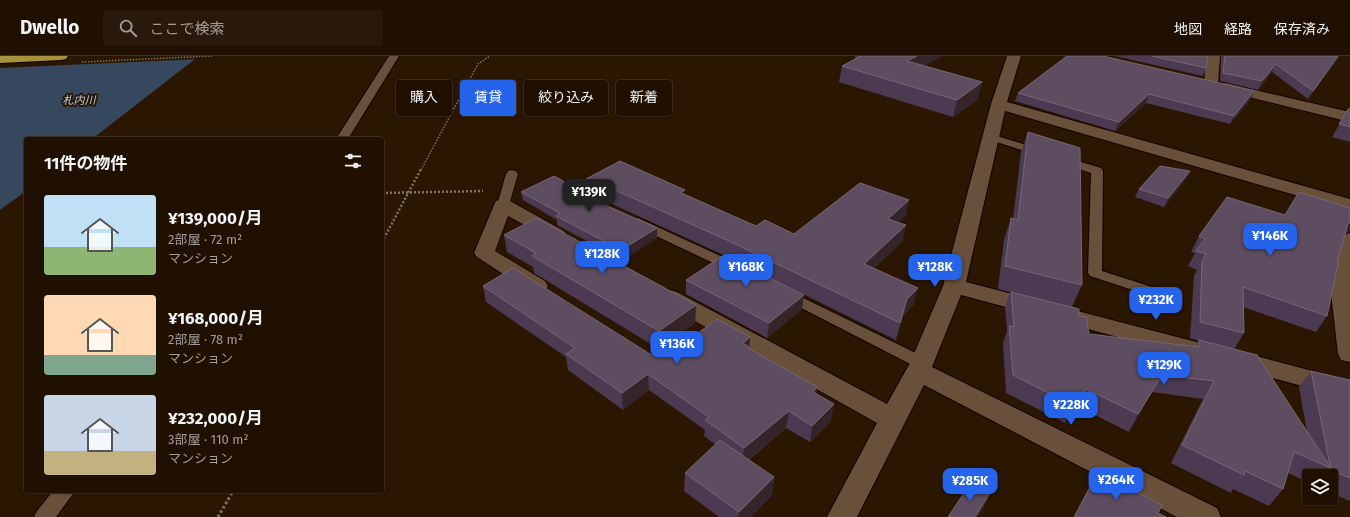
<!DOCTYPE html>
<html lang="ja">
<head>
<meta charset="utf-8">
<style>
  body { margin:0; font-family:"Fira Sans","Noto Sans JP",sans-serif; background:#28190c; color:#f1f3f6; height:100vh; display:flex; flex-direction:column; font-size:15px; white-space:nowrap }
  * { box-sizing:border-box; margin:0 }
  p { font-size:13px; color:#a29d99 }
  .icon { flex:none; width:22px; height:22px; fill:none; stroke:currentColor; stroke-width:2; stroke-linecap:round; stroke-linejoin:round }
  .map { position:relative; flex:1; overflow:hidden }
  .panel { position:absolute; left:24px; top:81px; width:360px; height:356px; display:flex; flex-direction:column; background:#201002; border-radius:4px; box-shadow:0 1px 3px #0004,0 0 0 1px #3d3024 }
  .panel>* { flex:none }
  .top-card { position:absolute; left:396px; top:24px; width:380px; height:36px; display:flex; gap:8px }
  .tools { position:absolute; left:1302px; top:413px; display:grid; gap:8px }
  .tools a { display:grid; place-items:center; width:36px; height:36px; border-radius:4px; background:#201002; box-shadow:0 1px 3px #0004,0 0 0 1px #3d3024; font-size:20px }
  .price { position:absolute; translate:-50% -34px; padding:0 9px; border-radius:8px; background:#2563eb; color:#fff; font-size:13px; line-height:26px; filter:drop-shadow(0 1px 2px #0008) }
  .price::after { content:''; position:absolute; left:50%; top:24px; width:12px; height:9px; margin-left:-6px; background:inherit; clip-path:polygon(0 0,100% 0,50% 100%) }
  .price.current { background:#222; color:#fff }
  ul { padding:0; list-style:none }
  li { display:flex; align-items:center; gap:12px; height:100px; padding:0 20px }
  li span { display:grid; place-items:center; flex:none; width:112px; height:80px; border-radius:4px; color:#555 }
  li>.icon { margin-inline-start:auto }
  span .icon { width:48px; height:48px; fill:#fffc; stroke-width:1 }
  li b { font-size:17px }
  h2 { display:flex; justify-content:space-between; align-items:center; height:48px; padding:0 20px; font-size:17px }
  .chip { padding:0 14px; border-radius:4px; background:#201002; box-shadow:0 1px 3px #0004,0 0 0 1px #3d3024; font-size:14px; line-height:36px }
  .chip.current { background:#2563eb; color:#fff }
  header { display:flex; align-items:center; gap:24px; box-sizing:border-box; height:56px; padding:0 20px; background:#201002; border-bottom:1px solid #3d3024 }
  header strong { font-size:19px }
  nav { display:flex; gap:22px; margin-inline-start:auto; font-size:14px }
  .search { width:280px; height:36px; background:#28190c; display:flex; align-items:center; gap:10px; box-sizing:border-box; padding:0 14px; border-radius:4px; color:#a29d99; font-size:15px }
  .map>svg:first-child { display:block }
  .water { fill:#35485e }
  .pier { fill:#2b1602 }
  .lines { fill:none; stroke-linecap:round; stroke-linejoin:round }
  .lane-casing { stroke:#120200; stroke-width:2 }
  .street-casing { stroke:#120200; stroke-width:2 }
  .highway-casing { stroke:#120200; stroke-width:2 }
  .path-far2 { stroke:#837160; stroke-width:1.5; stroke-dasharray:1.5 1.5; stroke-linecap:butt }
  .path-far1 { stroke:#837160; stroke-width:2.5; stroke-dasharray:2 2; stroke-linecap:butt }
  .path { stroke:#837160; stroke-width:3; stroke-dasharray:2.5 2.5; stroke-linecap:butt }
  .lane { fill:#69503a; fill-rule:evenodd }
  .street { fill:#69503a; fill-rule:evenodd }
  .highway { fill:#a7913c; fill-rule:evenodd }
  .wall { fill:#4b3a51 }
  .shaded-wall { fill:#36242b }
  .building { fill:#5e4d60; stroke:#776674 }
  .labels { text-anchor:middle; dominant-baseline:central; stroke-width:4; stroke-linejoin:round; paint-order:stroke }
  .far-water-label { font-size:11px; font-style:italic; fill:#b5d2f7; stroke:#2b1602 }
</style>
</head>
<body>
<header>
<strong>Dwello</strong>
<div class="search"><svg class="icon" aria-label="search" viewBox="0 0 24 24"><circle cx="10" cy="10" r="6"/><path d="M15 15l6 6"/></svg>ここで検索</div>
<nav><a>地図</a><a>経路</a><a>保存済み</a></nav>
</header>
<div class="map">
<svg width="1350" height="461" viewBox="0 0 1350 461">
  <rect width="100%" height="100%" fill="#2b1602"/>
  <path class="water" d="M0 0H199L92 83H26V135L0 154Z"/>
  <path class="pier" d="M0 0H201L199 3 0 12Z"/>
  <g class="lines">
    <g class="lane-casing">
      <g id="lane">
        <path d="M389 0H399L348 83H336Z"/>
        <path d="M991 78 1045 95 1047 97 1045 99 1041 100 987 83 985 81Z"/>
        <path d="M1062 100 1101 112 1103 115 1102 215 1152 231 1155 234 1152 237 1147 239 1142 237 1090 220 1088 217 1091 117 1058 106 1056 104 1058 102Z"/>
        <path d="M512 114 516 115 518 118 509 149 508 152H498L497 149 506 118 508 115Z"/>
        <path d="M638 162 740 209 742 212 740 215 735 216 730 215 633 169 631 166 633 163Z"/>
        <path d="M785 233 928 303 930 307 928 311 922 313 916 311 780 241 777 238 780 235Z"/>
        <path d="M53 435H75L56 461H34L37 455Z"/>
      </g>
    </g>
    <g class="street-casing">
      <g id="street">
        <path d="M1007 0H1021L1007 46 1350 143V155L1005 55 966 226 1204 288 1213 290 1216 296 1213 302 1204 304 961 239 932 311 1217 452 1221 461H1177L924 329 857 461H827L877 367 661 246 658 241 661 236 669 234 677 236 887 348 910 307 943 230 991 48Z"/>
        <path d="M1206 0H1220L1218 28 1216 31 1211 32 1206 31 1204 28Z"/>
        <path d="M1225 27 1350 56V66L1220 34 1218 31 1220 28Z"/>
        <path d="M503 143 510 145 564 175 567 179 564 183 557 185 550 183 508 160 495 195 545 225 548 230 545 235 537 237 529 235 477 201 474 197 494 149 496 145Z"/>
        <path d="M1350 177V306L1341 304 1338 298 1329 219 1340 183 1343 179Z"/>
        <path d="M1237 295 1350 325V343L1228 310 1225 304 1228 298Z"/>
      </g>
    </g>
    <g class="highway-casing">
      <path id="highway" d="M0 0H68L66 3 61 4 0 7Z"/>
    </g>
    <g class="path-far2">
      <path d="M82 6 212 0"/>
      <path d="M421 114 478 8 490 0"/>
    </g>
    <g class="path-far1">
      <path d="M382 137 483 135"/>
      <path d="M382 186 421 113"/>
    </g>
    <path class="path" d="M218 461 233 435"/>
    <use href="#lane" class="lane"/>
    <use href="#street" class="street"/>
    <use href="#highway" class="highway"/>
  </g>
  <g class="wall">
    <path d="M855 0H942L924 10 978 43 953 61 839 26 842 10 855 3Z"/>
    <path d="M1115 0H1208L1206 12 1203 20Z"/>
    <path d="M1221 0H1340L1308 43 1272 16 1258 34 1220 25Z"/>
    <path d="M1254 35 1250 44 1230 68 1146 47 1115 75 1015 45 1018 37Z"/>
    <path d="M1350 50V86L1332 81Z"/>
    <path d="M1028 76 1082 229 1072 251 1079 260 1089 278 1196 291 1199 285 1190 282 1194 220 1197 214 1188 210 1195 197 1191 196 1199 180 1285 159 1346 177 1338 203 1327 260 1316 276 1243 251 1244 277 1234 293 1307 376 1299 331 1311 315 1350 324V445L1331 437V420H1309V427L1288 417 1283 433 1269 450 1233 433 1231 437 1171 407 1203 343 1152 336 1129 376 1077 350 1065 367 1006 337 1003 287 1007 275 1005 252 1010 236 998 233 1004 184 1011 162 1013 163 1021 96Z"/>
    <path d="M620 105 685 138 756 170 794 178 906 160 898 166 903 185 874 212 914 248 903 260 896 284 728 201 590 138H587L586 123Z"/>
    <path d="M1186 123 1164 151 1135 141 1139 133Z"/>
    <path d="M521 136 583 139 657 172V182L622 204 557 169V164L523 144Z"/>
    <path d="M504 179 696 249 695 267 659 293 534 217 533 211 507 196Z"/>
    <path d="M686 224 802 253 767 282 686 238Z"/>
    <path d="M483 230 650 298 659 301 750 281 749 293 817 331 816 338 831 365 810 386 786 372 749 404 774 421 772 439 751 461H719L684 435 685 417 716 389 704 380 705 374 649 334 623 354 568 314 566 301 486 246Z"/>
  </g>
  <g class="shaded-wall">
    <path d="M917 0H942L904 22 907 5Z"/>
    <path d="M1338 0H1340L1308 43 1313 35Z"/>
    <path d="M1276 8 1272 16 1258 34 1262 25Z"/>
    <path d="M982 26 978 43 953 61 957 44Z"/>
    <path d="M1254 35 1250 44 1230 68 1234 60Z"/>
    <path d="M1149 38 1146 47 1115 75 1119 66Z"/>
    <path d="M1190 115 1186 123 1164 151 1168 142Z"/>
    <path d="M909 144 906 160 885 178 888 163Z"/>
    <path d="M1350 166V176L1343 178Z"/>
    <path d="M906 169 903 185 861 224 864 208Z"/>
    <path d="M657 172V182L622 204 621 194Z"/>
    <path d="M918 232 914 248 903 260 896 284 900 267 907 243Z"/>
    <path d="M804 239 802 253 767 282 769 267Z"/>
    <path d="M696 249 695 267 659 293V275Z"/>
    <path d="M750 281 749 297 743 287Z"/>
    <path d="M648 318 649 334 623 354 622 337Z"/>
    <path d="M1162 319 1152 336 1129 376 1138 358Z"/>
    <path d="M817 331 815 348 813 336Z"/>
    <path d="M1086 333 1077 350 1065 367 1074 350Z"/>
    <path d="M834 348 831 365 810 386 812 370Z"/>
    <path d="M789 355 786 372 742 409 744 392Z"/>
    <path d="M774 421 772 439 751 461H738L739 456Z"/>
    <path d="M990 437 983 453 978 461H975Z"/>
  </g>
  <g class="building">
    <path d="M858 0H917L907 5 982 26 957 44 842 10 859 1Z"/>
    <path d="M1067 0H1103L1254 35 1234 60 1149 38 1119 66 1018 37Z"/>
    <path d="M1152 0H1208L1206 12Z"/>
    <path d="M1225 0H1338L1313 35 1276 8 1262 25 1223 17Z"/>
    <path d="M1348 53 1350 54V71L1339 68Z"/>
    <path d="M1028 76 1080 92 1082 229 1005 210 1011 162 1018 164Z"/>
    <path d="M620 105 685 134 681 137 756 170 765 164 794 178 860 127 909 144 888 163 906 169 864 208 918 232 907 243 900 267 729 185 588 122 586 123Z"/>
    <path d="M1160 110 1190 115 1168 142 1139 133Z"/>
    <path d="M554 120 578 133 582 132 583 139 657 172 621 194 556 160 560 157 521 136Z"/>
    <path d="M1299 136 1350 152V166L1348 168 1338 203V208L1327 260 1243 231 1244 277 1200 266 1202 205 1206 198 1196 195 1205 183 1199 180 1227 141 1285 159Z"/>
    <path d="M536 162 696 249 659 275 532 200 536 197 504 179Z"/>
    <path d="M724 199 804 239 769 267 686 224Z"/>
    <path d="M513 212 650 298 659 301 670 298 717 263 750 281 743 287 749 291 748 292 817 331 813 336 834 348 812 370 789 355 744 392 705 364 709 361 648 318 622 337 566 298 575 292 483 230Z"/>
    <path d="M1011 236 1079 253V260L1086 261 1089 278 1199 291V284L1257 299 1331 412 1294 396 1283 433 1245 415 1244 419 1182 389 1214 325 1162 319 1138 358 1086 333 1074 350 1013 319 1009 270 1014 271Z"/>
    <path d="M1311 315 1350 324V422L1331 414Z"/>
    <path d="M720 384 774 421 739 456 685 417Z"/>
    <path d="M1098 416 1162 449 1158 457 1166 461H1074Z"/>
    <path d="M972 425 990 437 975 461H948Z"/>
  </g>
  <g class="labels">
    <g class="far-water-label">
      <text x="79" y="44">札内川</text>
    </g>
  </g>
</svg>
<div class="tools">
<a><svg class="icon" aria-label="layers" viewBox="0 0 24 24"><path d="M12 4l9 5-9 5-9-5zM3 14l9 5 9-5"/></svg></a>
</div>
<b class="price current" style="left:589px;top:157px">¥139K</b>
<b class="price" style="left:1270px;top:201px">¥146K</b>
<b class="price" style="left:602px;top:219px">¥128K</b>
<b class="price" style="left:746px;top:232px">¥168K</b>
<b class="price" style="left:935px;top:232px">¥128K</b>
<b class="price" style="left:1156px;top:265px">¥232K</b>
<b class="price" style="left:677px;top:309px">¥136K</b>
<b class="price" style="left:1164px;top:330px">¥129K</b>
<b class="price" style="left:1071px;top:370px">¥228K</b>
<b class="price" style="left:1116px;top:445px">¥264K</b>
<b class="price" style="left:970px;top:446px">¥285K</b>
<div class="top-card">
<a class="chip">購入</a>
<a class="chip current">賃貸</a>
<a class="chip">絞り込み</a>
<a class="chip">新着</a>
</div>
<section class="panel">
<h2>11件の物件<svg class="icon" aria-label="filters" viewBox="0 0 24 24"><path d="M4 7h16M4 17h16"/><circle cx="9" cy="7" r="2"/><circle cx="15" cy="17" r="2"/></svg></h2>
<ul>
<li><span style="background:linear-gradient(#bfe0f5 65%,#8fb573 0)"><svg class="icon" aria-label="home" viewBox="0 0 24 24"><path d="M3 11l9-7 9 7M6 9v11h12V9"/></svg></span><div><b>¥139,000/月</b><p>2部屋 · 72 m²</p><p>マンション</p></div></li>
<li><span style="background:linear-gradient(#ffd9b3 75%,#7fa58c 0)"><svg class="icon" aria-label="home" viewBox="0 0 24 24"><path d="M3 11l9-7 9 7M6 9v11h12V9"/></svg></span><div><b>¥168,000/月</b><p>2部屋 · 78 m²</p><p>マンション</p></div></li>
<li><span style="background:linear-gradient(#c9d6e8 70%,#c2b280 0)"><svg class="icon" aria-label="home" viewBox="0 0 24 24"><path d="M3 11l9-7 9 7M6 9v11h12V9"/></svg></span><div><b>¥232,000/月</b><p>3部屋 · 110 m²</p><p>マンション</p></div></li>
</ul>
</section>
</div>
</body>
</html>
